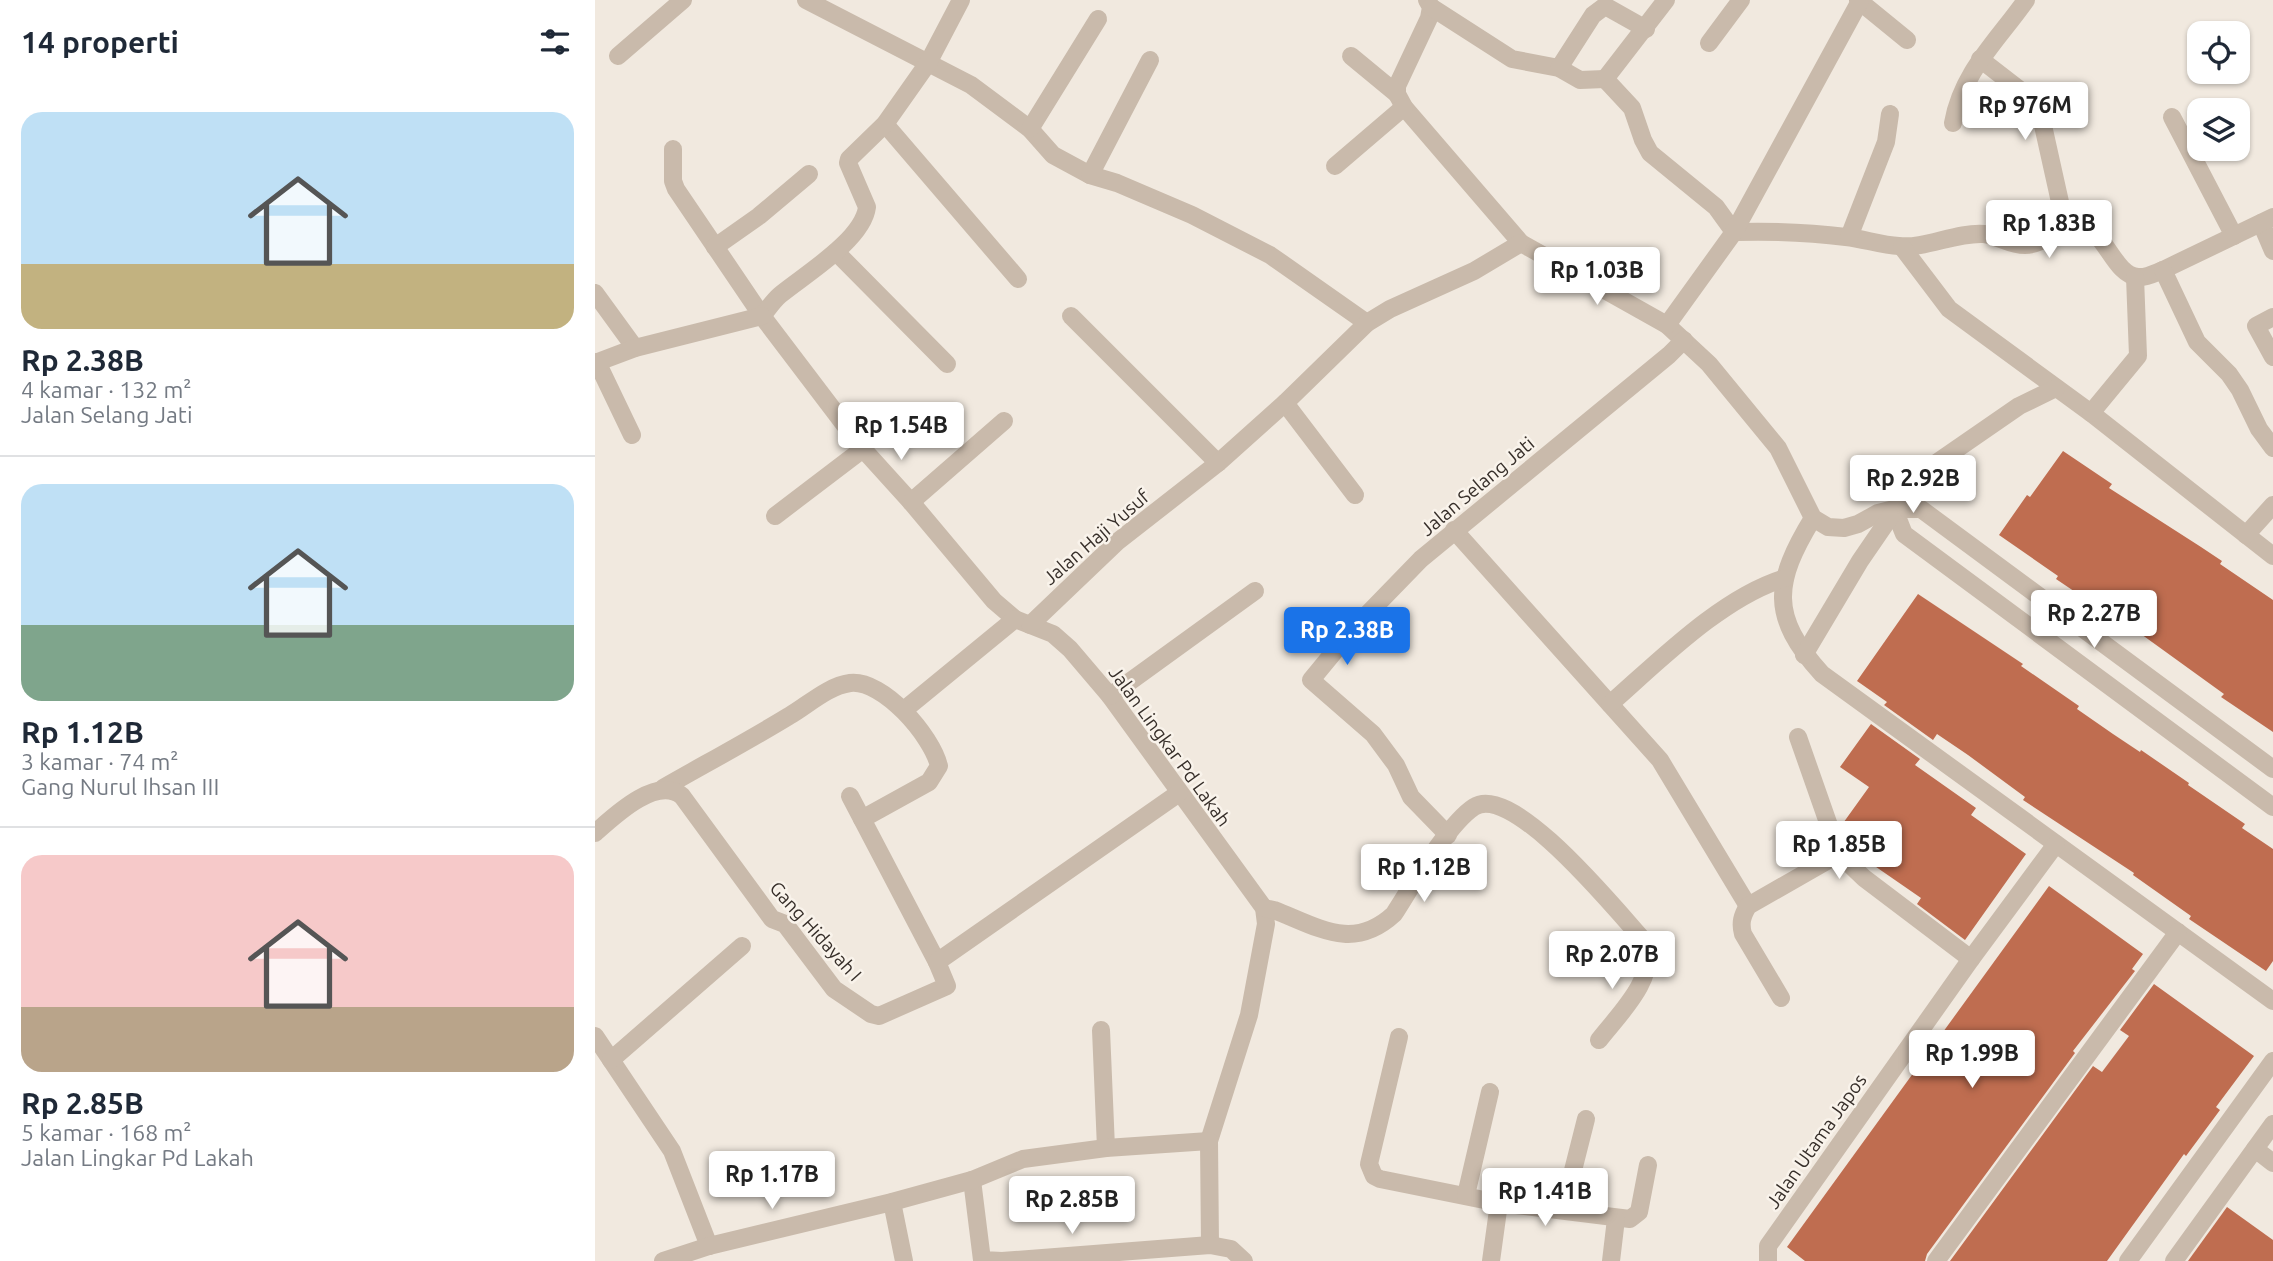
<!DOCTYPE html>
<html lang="id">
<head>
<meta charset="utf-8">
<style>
  body { margin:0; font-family:Ubuntu,sans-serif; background:#f2f2f3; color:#1f2937; height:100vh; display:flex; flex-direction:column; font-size:26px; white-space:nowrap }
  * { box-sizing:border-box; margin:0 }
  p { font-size:23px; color:#747a83 }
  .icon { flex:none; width:38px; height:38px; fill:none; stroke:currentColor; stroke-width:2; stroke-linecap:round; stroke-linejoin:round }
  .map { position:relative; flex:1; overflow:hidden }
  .side { display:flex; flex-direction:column; background:#fff; width:595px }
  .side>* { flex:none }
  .buttons { position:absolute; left:1592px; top:21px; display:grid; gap:14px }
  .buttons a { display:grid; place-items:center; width:63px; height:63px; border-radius:14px; background:#fff; box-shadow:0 2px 5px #0004; font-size:35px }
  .price { position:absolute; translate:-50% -60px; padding:0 16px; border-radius:7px; background:#fff; color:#222; font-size:23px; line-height:46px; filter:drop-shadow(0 2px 4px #0008) }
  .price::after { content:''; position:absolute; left:50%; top:42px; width:21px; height:16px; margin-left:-10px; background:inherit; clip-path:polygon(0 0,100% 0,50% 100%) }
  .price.active { background:#1a73e8; color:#fff }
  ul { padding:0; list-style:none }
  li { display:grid; align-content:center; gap:14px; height:371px; padding:0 21px }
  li+li { border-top:2px solid #e0e1e3 }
  li span { display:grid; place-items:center; height:217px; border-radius:21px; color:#555 }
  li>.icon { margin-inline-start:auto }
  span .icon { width:126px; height:126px; fill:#fffc; stroke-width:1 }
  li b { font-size:30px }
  h2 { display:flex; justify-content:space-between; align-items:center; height:84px; padding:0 21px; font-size:30px }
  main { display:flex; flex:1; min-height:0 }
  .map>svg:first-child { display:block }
  .building { fill:#bf6d50 }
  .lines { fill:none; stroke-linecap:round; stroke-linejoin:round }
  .minor { stroke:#c9baab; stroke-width:18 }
  .labels { text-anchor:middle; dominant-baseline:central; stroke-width:5; stroke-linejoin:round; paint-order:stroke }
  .street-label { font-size:19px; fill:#372f2a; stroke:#f9f3eb }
</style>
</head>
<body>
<main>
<section class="side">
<h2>14 properti<svg class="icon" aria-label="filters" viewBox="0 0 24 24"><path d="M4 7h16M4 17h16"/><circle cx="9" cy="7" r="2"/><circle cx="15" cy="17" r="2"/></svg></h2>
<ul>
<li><span style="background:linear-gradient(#bfe0f5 70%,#c2b280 0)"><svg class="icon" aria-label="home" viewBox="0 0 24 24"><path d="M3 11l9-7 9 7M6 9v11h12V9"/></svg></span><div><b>Rp 2.38B</b><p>4 kamar · 132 m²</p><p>Jalan Selang Jati</p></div></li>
<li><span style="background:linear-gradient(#bfe0f5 65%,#7fa58c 0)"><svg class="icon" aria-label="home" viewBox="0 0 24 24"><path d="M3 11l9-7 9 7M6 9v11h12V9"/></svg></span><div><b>Rp 1.12B</b><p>3 kamar · 74 m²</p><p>Gang Nurul Ihsan III</p></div></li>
<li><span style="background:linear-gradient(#f6c9c9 70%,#b9a48a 0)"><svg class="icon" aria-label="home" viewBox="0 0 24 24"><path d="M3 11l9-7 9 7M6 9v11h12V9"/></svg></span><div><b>Rp 2.85B</b><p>5 kamar · 168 m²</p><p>Jalan Lingkar Pd Lakah</p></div></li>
</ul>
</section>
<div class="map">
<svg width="1678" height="1261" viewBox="0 0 1678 1261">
  <rect width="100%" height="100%" fill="#f1e9df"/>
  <g class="building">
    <path d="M1468 451 1517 484 1514 488 1606 547 1627 561 1625 564 1678 600V732L1626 697 1629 694 1539 629 1538 631 1461 579 1463 576 1404 535 1432 495 1435 497Z"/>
    <path d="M1323 594 1428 664 1426 666 1484 706 1482 709 1518 734 1545 752 1546 750 1594 783 1593 785 1650 824 1647 828 1678 849V961L1671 971 1594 919 1596 916 1538 875 1539 873 1428 800 1430 797 1373 755 1342 734 1338 740 1289 705 1292 702 1262 681Z"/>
    <path d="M1276 724 1325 759 1320 765 1381 808 1376 815 1431 854 1370 940 1322 904 1326 898 1271 860 1274 857 1251 841 1246 826 1274 787 1245 767Z"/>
    <path d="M1454 886 1548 954 1537 969 1540 971 1478 1051 1480 1053 1332 1254 1330 1261H1210L1192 1247Z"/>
    <path d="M1559 984 1659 1056 1621 1107 1625 1110 1591 1156 1589 1154 1512 1261H1355L1498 1066 1507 1072 1534 1036 1525 1030Z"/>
    <path d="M1632 1207 1678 1240V1261H1593Z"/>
  </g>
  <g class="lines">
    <g class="minor">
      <path d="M211 0 376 85 435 129 458 155 495 175 522 183 597 215 675 255 772 323"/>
      <path d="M832 0 836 7 834 18 802 86V94L809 107 926 243 1072 325 1114 364 1183 448 1218 518 1233 527 1249 528 1263 524 1283 513 1299 509H1326L1678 769"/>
      <path d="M1263 0 1312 40"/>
      <path d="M836 7 917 59 964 68 985 80 1010 79"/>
      <path d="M1114 43 1146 0"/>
      <path d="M23 56 88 0"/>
      <path d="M756 56 802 94"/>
      <path d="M1385 59 1434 97 1445 112 1471 229"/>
      <path d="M964 68 998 15 1010 6 1051 29"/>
      <path d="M1010 79 1037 108 1048 140 1055 153 1121 207 1139 232"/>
      <path d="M1010 79 1071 0"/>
      <path d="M1577 117 1639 236"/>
      <path d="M1358 123C1367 72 1403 40 1431 0"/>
      <path d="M290 124 423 279"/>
      <path d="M435 129 503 19"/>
      <path d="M78 149V181L81 189 167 316 268 449 316 502 399 601 420 619 458 634 475 649 515 696 669 908 671 924 654 1015 614 1141 615 1245"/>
      <path d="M740 166 809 107"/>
      <path d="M495 175 555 60"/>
      <path d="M1666 223 1678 251"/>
      <path d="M1139 232C1176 231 1213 232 1251 237 1269 239 1286 245 1304 246 1330 249 1361 232 1389 234 1403 236 1415 245 1430 245 1450 245 1468 223 1484 225 1510 228 1518 275 1543 277 1551 278 1560 273 1568 270L1678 217"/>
      <path d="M1254 237 1291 142 1295 114"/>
      <path d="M120 247 164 216 214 174"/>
      <path d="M1307 247 1354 309 1496 413 1678 556"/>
      <path d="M241 252 352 364"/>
      <path d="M1568 270 1602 342 1634 374 1645 390 1664 429 1678 448"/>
      <path d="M0 293 40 348"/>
      <path d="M167 316C173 309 178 301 185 295 209 275 268 240 272 207L253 163 254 159 290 124 333 63 366 0"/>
      <path d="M476 316 623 463"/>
      <path d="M1678 317 1661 326 1678 357"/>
      <path d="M1072 325 1139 232 1265 1"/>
      <path d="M2 362 37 435"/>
      <path d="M0 363 40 348 167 316"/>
      <path d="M690 403 760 495"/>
      <path d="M1496 413 1543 356 1540 277"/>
      <path d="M316 502 409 421"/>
      <path d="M1299 509 1309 534 1678 807"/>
      <path d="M180 516 268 449"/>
      <path d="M1218 518C1179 582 1174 616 1227 674L1678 1001"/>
      <path d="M859 530 1065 760 1153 906"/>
      <path d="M1651 535 1678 505"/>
      <path d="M435 625 522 542 623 463 690 403 772 323 795 309 879 271 926 243"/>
      <path d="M1209 655 1265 561 1315 488 1340 464 1424 406 1461 388"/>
      <path d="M515 696 660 591"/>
      <path d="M1015 704C1064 661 1127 597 1190 578"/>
      <path d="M309 710 420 619"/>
      <path d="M1203 737 1244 854 1269 878 1376 959"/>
      <path d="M68 788C110 764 153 741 194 716 213 705 233 686 255 683 288 679 337 736 344 766L334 782 267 819"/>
      <path d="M255 796 342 962"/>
      <path d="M0 833C19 816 62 775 87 796L177 919 190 924 239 989 276 1014 284 1016 352 986 342 962 584 793"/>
      <path d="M853 835 816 797 801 765 778 734 716 680 758 629 826 559 1074 355 1089 340"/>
      <path d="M669 908 679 910C723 927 758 952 799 914 817 886 853 824 879 807 918 781 1025 915 1051 943 1062 979 1024 1014 1004 1040"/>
      <path d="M1186 998 1148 934C1145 923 1147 916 1153 906L1244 854"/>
      <path d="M506 1030 511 1148"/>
      <path d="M0 1036 77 1151 114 1246"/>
      <path d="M804 1037 774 1164 779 1176 785 1179 904 1203"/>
      <path d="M16 1060 147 946"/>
      <path d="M1660 1149 1678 1163"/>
      <path d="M377 1180 387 1260 407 1261 615 1245 636 1249 649 1261"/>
      <path d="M871 1195 895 1092"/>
      <path d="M297 1202 309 1261"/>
      <path d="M968 1210 991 1119"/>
      <path d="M68 1261 114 1246 297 1202 377 1180 428 1159 511 1148 614 1141"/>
      <path d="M896 1261 904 1203 1035 1219 1044 1212 1053 1165"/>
      <path d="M1016 1261 1021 1219"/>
      <path d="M1173 1261V1246L1376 959 1461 844"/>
      <path d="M1341 1261 1583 932"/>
      <path d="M1533 1261 1678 1061"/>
      <path d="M1579 1261 1678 1124"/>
    </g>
  </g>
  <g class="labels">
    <g class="street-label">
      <text transform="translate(882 486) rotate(-40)">Jalan Selang Jati</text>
      <text transform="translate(501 537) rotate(-41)">Jalan Haji Yusuf</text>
      <text transform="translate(575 746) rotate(54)">Jalan Lingkar Pd Lakah</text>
      <text transform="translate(221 931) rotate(48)">Gang Hidayah I</text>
      <text transform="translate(1221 1141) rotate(-55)">Jalan Utama Japos</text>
    </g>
  </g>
</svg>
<div class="buttons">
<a><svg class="icon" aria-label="locate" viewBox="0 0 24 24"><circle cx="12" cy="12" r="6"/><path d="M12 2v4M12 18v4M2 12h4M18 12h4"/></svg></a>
<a><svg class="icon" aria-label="layers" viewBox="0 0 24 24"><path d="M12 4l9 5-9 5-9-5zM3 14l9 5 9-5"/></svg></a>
</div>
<b class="price" style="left:1430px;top:142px">Rp 976M</b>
<b class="price" style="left:1454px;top:260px">Rp 1.83B</b>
<b class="price" style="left:1002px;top:307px">Rp 1.03B</b>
<b class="price" style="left:306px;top:462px">Rp 1.54B</b>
<b class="price" style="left:1318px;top:515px">Rp 2.92B</b>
<b class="price" style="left:1499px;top:650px">Rp 2.27B</b>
<b class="price active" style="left:752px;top:667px">Rp 2.38B</b>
<b class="price" style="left:1244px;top:881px">Rp 1.85B</b>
<b class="price" style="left:829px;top:904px">Rp 1.12B</b>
<b class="price" style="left:1017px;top:991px">Rp 2.07B</b>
<b class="price" style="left:1377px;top:1090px">Rp 1.99B</b>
<b class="price" style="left:177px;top:1211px">Rp 1.17B</b>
<b class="price" style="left:950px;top:1228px">Rp 1.41B</b>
<b class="price" style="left:477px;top:1236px">Rp 2.85B</b>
</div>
</main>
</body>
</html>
